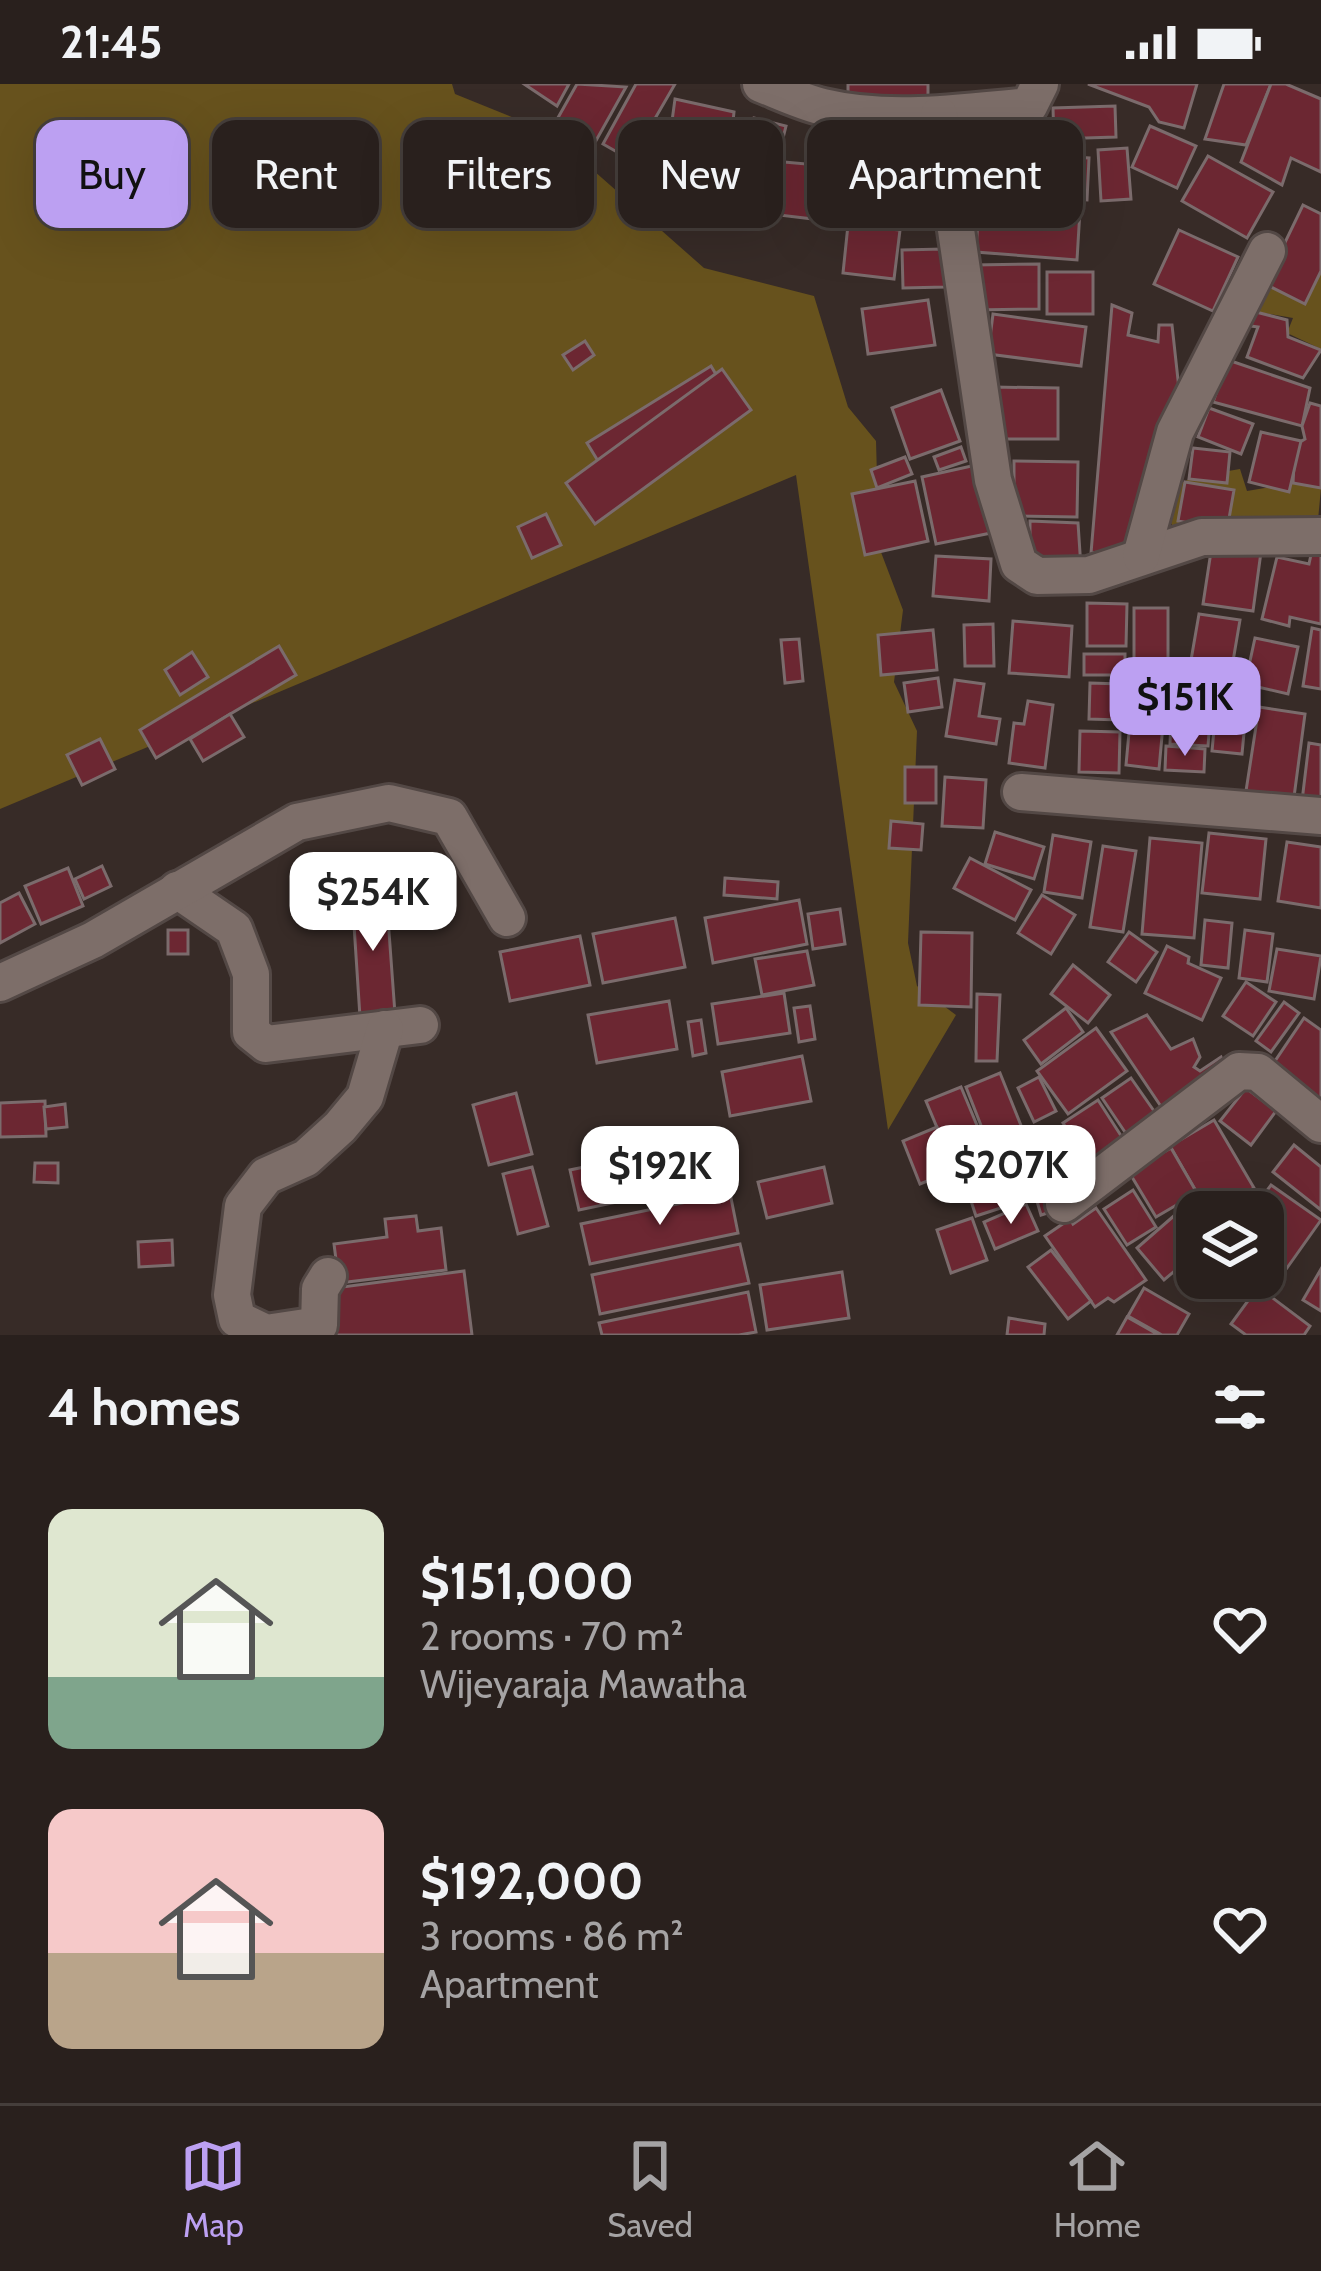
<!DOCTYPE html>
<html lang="en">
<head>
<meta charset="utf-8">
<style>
  body { margin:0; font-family:Cabin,sans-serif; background:#352d2a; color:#f1f3f6; height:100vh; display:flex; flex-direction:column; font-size:45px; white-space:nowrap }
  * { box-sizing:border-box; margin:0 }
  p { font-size:39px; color:#a5a3a4 }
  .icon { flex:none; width:66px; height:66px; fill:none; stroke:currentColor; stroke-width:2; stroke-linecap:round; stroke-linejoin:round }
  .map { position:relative; height:1251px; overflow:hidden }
  .details { display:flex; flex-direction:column; background:#29201d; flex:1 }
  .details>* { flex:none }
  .top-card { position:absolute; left:36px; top:36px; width:1251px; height:108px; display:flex; gap:24px }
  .fabs { position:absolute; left:1176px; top:1107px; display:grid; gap:24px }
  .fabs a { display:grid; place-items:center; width:108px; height:108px; border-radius:24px; background:#29201d; box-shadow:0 12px 48px #0002,0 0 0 3px #453e3b; font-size:60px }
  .price { position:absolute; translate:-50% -102px; padding:0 27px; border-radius:24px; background:#fff; color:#222; font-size:39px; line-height:78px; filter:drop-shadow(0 3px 6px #0008) }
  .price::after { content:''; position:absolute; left:50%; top:72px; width:36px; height:27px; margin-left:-18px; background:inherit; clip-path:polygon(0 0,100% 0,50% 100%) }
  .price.active { background:#bca0f2; color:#111 }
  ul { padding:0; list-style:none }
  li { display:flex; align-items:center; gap:36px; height:300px; padding:0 48px }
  li span { display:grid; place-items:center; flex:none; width:336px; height:240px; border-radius:24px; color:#555 }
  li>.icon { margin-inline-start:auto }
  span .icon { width:144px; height:144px; fill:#fffc; stroke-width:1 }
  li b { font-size:51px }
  h2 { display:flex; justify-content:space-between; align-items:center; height:144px; padding:0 48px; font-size:51px }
  .tag { padding:0 42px; border-radius:24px; background:#29201d; box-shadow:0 12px 48px #0002,0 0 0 3px #453e3b; font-size:42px; line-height:108px }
  .tag.active { background:#bca0f2; color:#111 }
  .status { display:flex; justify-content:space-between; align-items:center; height:84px; padding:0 60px; background:#29201d; direction:ltr }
  .status svg { height:33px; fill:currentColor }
  .tab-bar { display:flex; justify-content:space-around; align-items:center; height:168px; border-top:3px solid #453e3b; background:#29201d; font-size:33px; color:#a5a3a4 }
  .tab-bar a { display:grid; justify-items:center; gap:6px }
  .tab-bar .active { color:#bca0f2 }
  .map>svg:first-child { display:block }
  .green { fill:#67521d }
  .building { fill:#6c2732; stroke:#7b6b6c; stroke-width:3 }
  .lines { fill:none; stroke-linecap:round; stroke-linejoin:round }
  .minor-casing { stroke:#534845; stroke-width:42 }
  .minor { stroke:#7d6e69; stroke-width:36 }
</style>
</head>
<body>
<div class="status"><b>21:45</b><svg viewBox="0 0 49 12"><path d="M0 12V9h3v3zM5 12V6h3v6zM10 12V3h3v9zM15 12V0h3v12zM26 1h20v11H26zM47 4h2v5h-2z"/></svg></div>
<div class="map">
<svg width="1321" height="1251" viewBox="0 0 1321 1251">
  <rect width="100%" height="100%" fill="#372b27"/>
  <g class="green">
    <path d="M0 0H452L455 10 551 49 704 184 814 212 848 323 876 357 879 463 903 526 894 598 917 647 908 859 917 902 956 931 888 1046 796 391 0 725Z"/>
    <path d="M1318 187H1321V265L1287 249 1293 234 1252 227 1265 200 1305 220Z"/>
    <path d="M1240 385 1247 407 1293 399 1321 404 1318 436 1178 450 1165 430 1168 406 1193 393Z"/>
  </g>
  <g class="building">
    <path d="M524 0H569L557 22Z"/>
    <path d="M577 0 626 3 593 62 555 39Z"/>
    <path d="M636 0H675L631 76 603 60Z"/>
    <path d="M848 0H928V24L848 23Z"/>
    <path d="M1088 0H1197L1184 44 1159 38 1149 23Z"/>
    <path d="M1224 0H1271L1246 61 1205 55Z"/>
    <path d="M1271 0H1286L1321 15V88L1291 74 1282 101 1241 78Z"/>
    <path d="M675 15 734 28 730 66 690 55 692 42 672 37Z"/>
    <path d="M965 18 1032 26 1026 75 959 67Z"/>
    <path d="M1115 22 1116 53 1054 55 1053 24Z"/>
    <path d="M754 34 786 42 775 86 743 79Z"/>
    <path d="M1150 42 1196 62 1177 104 1132 83Z"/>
    <path d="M827 50 857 51 854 105 825 103Z"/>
    <path d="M857 51 897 53 894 106 854 105Z"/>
    <path d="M666 60 688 69 678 97 655 87Z"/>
    <rect x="906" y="62" width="27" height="44"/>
    <path d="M1127 64 1131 115 1101 117 1098 66Z"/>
    <path d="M1054 72 1089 74 1087 116 1052 114Z"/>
    <path d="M1208 72 1273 108 1247 154 1182 117Z"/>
    <path d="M784 78 818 81 813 135 779 131Z"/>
    <path d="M701 79 725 88 710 125 687 115Z"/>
    <path d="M981 80 1045 82 1043 116 980 113Z"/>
    <path d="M739 93 775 96 771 140 737 138Z"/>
    <path d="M814 104 850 105 849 132 813 131Z"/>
    <path d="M858 110 920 113 919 137 857 135Z"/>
    <path d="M979 118 1080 126 1077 176 976 168Z"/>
    <path d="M1303 121 1321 130V187L1305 220 1265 200Z"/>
    <path d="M848 141 900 146 894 195 843 189Z"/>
    <path d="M1179 146 1238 173 1213 227 1154 200Z"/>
    <path d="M943 165 945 203 903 204 902 166Z"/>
    <path d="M1039 180V225L974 226V181Z"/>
    <rect x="1047" y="188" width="46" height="42"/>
    <path d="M928 216 935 261 868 270 862 225Z"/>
    <path d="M1112 221 1132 229 1128 251 1158 258 1159 241H1172L1180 314 1131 464 1091 469Z"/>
    <path d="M1252 227 1287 236 1288 253 1321 266 1303 294 1247 273 1258 243 1244 241Z"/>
    <path d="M993 230 1086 243 1081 282 988 270Z"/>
    <path d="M585 257 594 271 573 286 563 271Z"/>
    <path d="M1228 276 1310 304 1302 342 1213 318Z"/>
    <path d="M711 282 730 314 606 390 587 359Z"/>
    <path d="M722 285 751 326 595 440 566 399Z"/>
    <path d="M993 303 1058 304V355H992Z"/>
    <path d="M941 306 960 357 910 375 892 324Z"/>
    <path d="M1310 319 1321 322V404L1293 399 1295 361 1305 355 1302 342Z"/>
    <path d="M1209 324 1253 340 1241 370 1198 353Z"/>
    <path d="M1261 348 1301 357 1289 408 1249 398Z"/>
    <path d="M961 363 966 377 939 386 934 373Z"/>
    <path d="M1193 364 1230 368 1227 399 1189 395Z"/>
    <path d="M905 373 912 390 877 404 871 386Z"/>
    <path d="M1014 377 1078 378 1077 433 1014 432Z"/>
    <path d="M976 381 991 449 936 460 922 393Z"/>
    <path d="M915 397 928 457 865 471 852 410Z"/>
    <path d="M1185 398 1234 406 1227 446 1178 437Z"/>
    <path d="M546 430 561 461 532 474 518 443Z"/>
    <path d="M1030 437 1078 439 1081 484 1030 485Z"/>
    <path d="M1212 461 1261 468 1253 527 1203 520Z"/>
    <path d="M1312 466 1321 468V540L1290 533 1289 542 1262 535 1277 473 1309 480Z"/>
    <path d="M936 472 991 475 989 517 933 512Z"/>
    <path d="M1087 519 1127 520 1126 562H1087Z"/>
    <rect x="1134" y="524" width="34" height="54"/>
    <path d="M1199 530 1240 536 1231 589 1190 582Z"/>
    <path d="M1013 537 1072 542 1069 593 1009 589Z"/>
    <path d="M993 540 994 582H965L964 541Z"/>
    <path d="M1312 544 1321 546V605L1303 602Z"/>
    <path d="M933 546 937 586 881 591 878 551Z"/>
    <path d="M1255 554 1298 563 1288 610 1245 600Z"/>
    <path d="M799 555 803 597 785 599 781 556Z"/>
    <path d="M279 562 296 591 156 674 140 646Z"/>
    <path d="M192 568 208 593 180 611 165 586Z"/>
    <rect x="1084" y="570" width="41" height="21"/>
    <path d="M938 594 942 623 908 628 904 599Z"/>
    <path d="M955 596 984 600 979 632 1000 635 996 660 946 652Z"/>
    <path d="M1090 599 1121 600 1120 636 1089 635Z"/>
    <path d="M1133 605 1166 608 1159 685 1126 681Z"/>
    <path d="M1184 607 1212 609 1208 662 1170 660 1171 634H1183Z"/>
    <path d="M1028 617 1053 621 1045 684 1009 679 1014 639 1024 640Z"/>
    <path d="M1259 623 1305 630 1294 713 1246 707Z"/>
    <path d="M230 630 244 653 203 677 190 655Z"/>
    <path d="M1215 635 1245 638 1242 670 1212 667Z"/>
    <path d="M1080 647 1120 648 1119 689 1079 688Z"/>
    <path d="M100 655 115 685 82 701 67 671Z"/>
    <path d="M1309 659 1321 661V719L1302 717Z"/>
    <path d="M1166 662 1205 665 1204 688 1165 686Z"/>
    <rect x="905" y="683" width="31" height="36"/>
    <path d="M945 693 986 696 983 744 942 742Z"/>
    <path d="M891 737 923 740 921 766 889 764Z"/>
    <path d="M995 748 1044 763 1034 795 985 780Z"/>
    <path d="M1209 749 1266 755 1260 815 1202 809Z"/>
    <path d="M1053 751 1091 758 1082 814 1044 808Z"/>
    <path d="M1150 754 1202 759 1194 854 1142 850Z"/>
    <path d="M1287 758 1321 763V824L1278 817Z"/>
    <path d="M1103 762 1136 767 1123 848 1090 843Z"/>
    <path d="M970 774 1031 806 1015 836 954 804Z"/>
    <path d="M102 782 111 802 84 815 75 795Z"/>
    <path d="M68 784 83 822 41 840 25 802Z"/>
    <path d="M725 794 778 798 777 815 724 811Z"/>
    <path d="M386 807 395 930 360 933 352 810Z"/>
    <path d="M19 809 35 840 0 859V819Z"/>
    <path d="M1042 811 1075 831 1051 870 1018 849Z"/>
    <path d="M799 816 807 860 713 879 705 834Z"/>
    <path d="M840 825 845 860 813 865 808 830Z"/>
    <path d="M675 834 685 883 603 899 593 850Z"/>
    <path d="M1205 836 1232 839 1228 884 1201 881Z"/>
    <rect x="168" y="846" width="20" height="24"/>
    <path d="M1245 846 1273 850 1267 898 1239 894Z"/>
    <path d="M921 848 972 849 971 923 919 921Z"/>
    <path d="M1129 848 1157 868 1136 898 1108 878Z"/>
    <path d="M580 852 590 901 510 917 500 868Z"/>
    <path d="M1167 862 1189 873 1188 879 1221 894 1202 936 1145 909Z"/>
    <path d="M1277 865 1321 872 1314 915 1269 907Z"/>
    <path d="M807 867 814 901 762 911 755 875Z"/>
    <path d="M1073 881 1110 911 1088 939 1051 910Z"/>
    <path d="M1246 898 1276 918 1253 952 1223 932Z"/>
    <path d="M784 909 790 949 718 960 712 920Z"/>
    <path d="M977 910 1000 911 997 977H976Z"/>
    <path d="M669 917 677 965 597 979 588 931Z"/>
    <path d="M1284 918 1299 929 1271 968 1256 957Z"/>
    <path d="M810 922 815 955 799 958 794 924Z"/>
    <path d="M1066 924 1083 948 1041 980 1024 956Z"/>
    <path d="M1147 931 1171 965 1193 955 1200 973 1194 983 1200 987 1221 973 1225 983 1162 1024 1111 948Z"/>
    <path d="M1304 934 1321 946V1018L1271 983Z"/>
    <path d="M701 936 706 969 693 972 688 938Z"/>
    <path d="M1096 944 1127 987 1068 1030 1037 987Z"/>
    <path d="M802 972 811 1017 730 1032 722 988Z"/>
    <path d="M1000 989 1026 1054 991 1067 966 1003Z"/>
    <path d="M1039 993 1056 1027 1034 1038 1018 1004Z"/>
    <path d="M1131 994 1161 1037 1131 1057 1102 1014Z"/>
    <path d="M961 1003 991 1075 956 1089 926 1017Z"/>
    <path d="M1246 1004 1276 1027 1251 1061 1220 1037Z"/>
    <path d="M516 1009 532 1070 489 1081 473 1021Z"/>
    <path d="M1098 1016 1127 1061 1092 1084 1063 1039Z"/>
    <path d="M45 1017 46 1052 0 1053V1019Z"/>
    <path d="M65 1020 67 1043 46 1045 44 1023Z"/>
    <path d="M1214 1036 1254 1104 1208 1128 1170 1062Z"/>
    <path d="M937 1043 955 1086 920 1100 903 1057Z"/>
    <path d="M718 1055 726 1095 579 1126 570 1086Z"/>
    <path d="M1294 1061 1321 1083V1126L1273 1088Z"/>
    <path d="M1171 1064 1197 1109 1156 1133 1129 1088Z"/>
    <path d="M1055 1071 1070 1122 1041 1131 1026 1079Z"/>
    <path d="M35 1079H58V1099L34 1098Z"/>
    <path d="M1007 1082 1019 1118 976 1132 964 1096Z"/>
    <path d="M532 1083 548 1142 518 1150 503 1090Z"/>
    <path d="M824 1083 832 1119 767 1134 758 1098Z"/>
    <path d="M1271 1101 1321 1136 1287 1184 1263 1166V1128H1251Z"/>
    <path d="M1133 1106 1156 1143 1127 1161 1104 1125Z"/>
    <path d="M730 1109 738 1149 590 1180 581 1140Z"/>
    <path d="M1191 1117 1200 1128H1197V1168L1164 1196 1137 1164Z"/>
    <path d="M1026 1120 1038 1147 995 1165 984 1138Z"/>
    <path d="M1096 1124 1146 1196 1114 1218 1108 1214 1095 1223 1045 1152 1070 1135 1073 1140Z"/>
    <path d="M416 1132 418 1147 441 1144 446 1186 339 1199 334 1160 387 1153 385 1135Z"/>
    <path d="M972 1134 987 1176 951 1189 937 1146Z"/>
    <path d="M172 1156 173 1181 139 1183 138 1158Z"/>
    <path d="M740 1160 749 1199 600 1230 592 1191Z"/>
    <path d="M1051 1166 1091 1217 1068 1235 1028 1183Z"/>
    <path d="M1321 1185V1227L1303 1216Z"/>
    <path d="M464 1187 472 1251H333L327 1205Z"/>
    <path d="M842 1188 849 1234 767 1246 760 1201Z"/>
    <path d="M1258 1203 1310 1242 1304 1251H1246L1231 1240Z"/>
    <path d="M1144 1204 1189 1230 1177 1251H1162L1128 1232Z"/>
    <path d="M748 1208 756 1248 739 1251H602L599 1239Z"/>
    <path d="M1127 1233 1159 1251H1117Z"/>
    <path d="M1009 1234 1045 1240 1044 1251H1007Z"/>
  </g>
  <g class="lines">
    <g class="minor-casing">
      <g id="minor">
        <path d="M761 0C781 8 802 18 823 23 890 39 962 28 1029 22L1040 0"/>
        <path d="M939 31 993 396 1019 480 1037 492 1089 491 1202 453 1321 452"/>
        <path d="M1141 472 1175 348 1267 167"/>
        <path d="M1021 708 1321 732"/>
        <path d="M177 806 234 845 251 890V948L266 960 420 941"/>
        <path d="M0 899 93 856 297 738 389 719 449 733 507 834"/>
        <path d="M1064 1120 1239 987 1258 988 1321 1040"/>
        <path d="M328 1192 320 1205 319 1241 266 1249 237 1235 232 1211 243 1122 266 1092 306 1074 340 1043 365 1013 385 945"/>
      </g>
    </g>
    <use href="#minor" class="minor"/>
  </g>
</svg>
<div class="fabs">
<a><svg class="icon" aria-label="layers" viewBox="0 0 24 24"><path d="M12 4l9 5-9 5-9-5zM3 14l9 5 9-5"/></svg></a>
</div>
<b class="price active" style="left:1185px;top:675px">$151K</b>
<b class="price" style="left:373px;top:870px">$254K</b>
<b class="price" style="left:1011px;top:1143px">$207K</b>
<b class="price" style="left:660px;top:1144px">$192K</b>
<div class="top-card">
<a class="tag active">Buy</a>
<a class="tag">Rent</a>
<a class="tag">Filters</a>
<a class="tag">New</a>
<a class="tag">Apartment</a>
</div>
</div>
<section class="details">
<h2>4 homes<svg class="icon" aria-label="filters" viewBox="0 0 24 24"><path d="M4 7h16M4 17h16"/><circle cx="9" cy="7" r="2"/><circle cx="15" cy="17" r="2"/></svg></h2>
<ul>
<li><span style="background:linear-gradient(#dfe7d0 70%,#7fa58c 0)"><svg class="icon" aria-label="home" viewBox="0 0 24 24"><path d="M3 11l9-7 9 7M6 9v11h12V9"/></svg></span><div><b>$151,000</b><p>2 rooms · 70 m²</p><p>Wijeyaraja Mawatha</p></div><svg class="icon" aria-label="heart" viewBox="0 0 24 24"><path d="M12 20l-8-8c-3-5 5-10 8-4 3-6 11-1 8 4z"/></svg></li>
<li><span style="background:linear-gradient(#f6c9c9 60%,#b9a48a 0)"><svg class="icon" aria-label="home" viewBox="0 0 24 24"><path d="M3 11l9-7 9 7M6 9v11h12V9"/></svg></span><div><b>$192,000</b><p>3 rooms · 86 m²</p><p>Apartment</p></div><svg class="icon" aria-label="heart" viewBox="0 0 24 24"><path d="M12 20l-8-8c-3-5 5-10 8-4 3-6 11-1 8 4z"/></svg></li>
</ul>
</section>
<nav class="tab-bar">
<a class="active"><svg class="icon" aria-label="map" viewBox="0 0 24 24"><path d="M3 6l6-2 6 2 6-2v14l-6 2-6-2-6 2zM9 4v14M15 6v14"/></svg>Map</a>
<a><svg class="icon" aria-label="saved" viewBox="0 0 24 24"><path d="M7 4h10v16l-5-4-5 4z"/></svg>Saved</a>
<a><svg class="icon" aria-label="home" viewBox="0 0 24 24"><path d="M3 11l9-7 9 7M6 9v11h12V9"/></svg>Home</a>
</nav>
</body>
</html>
